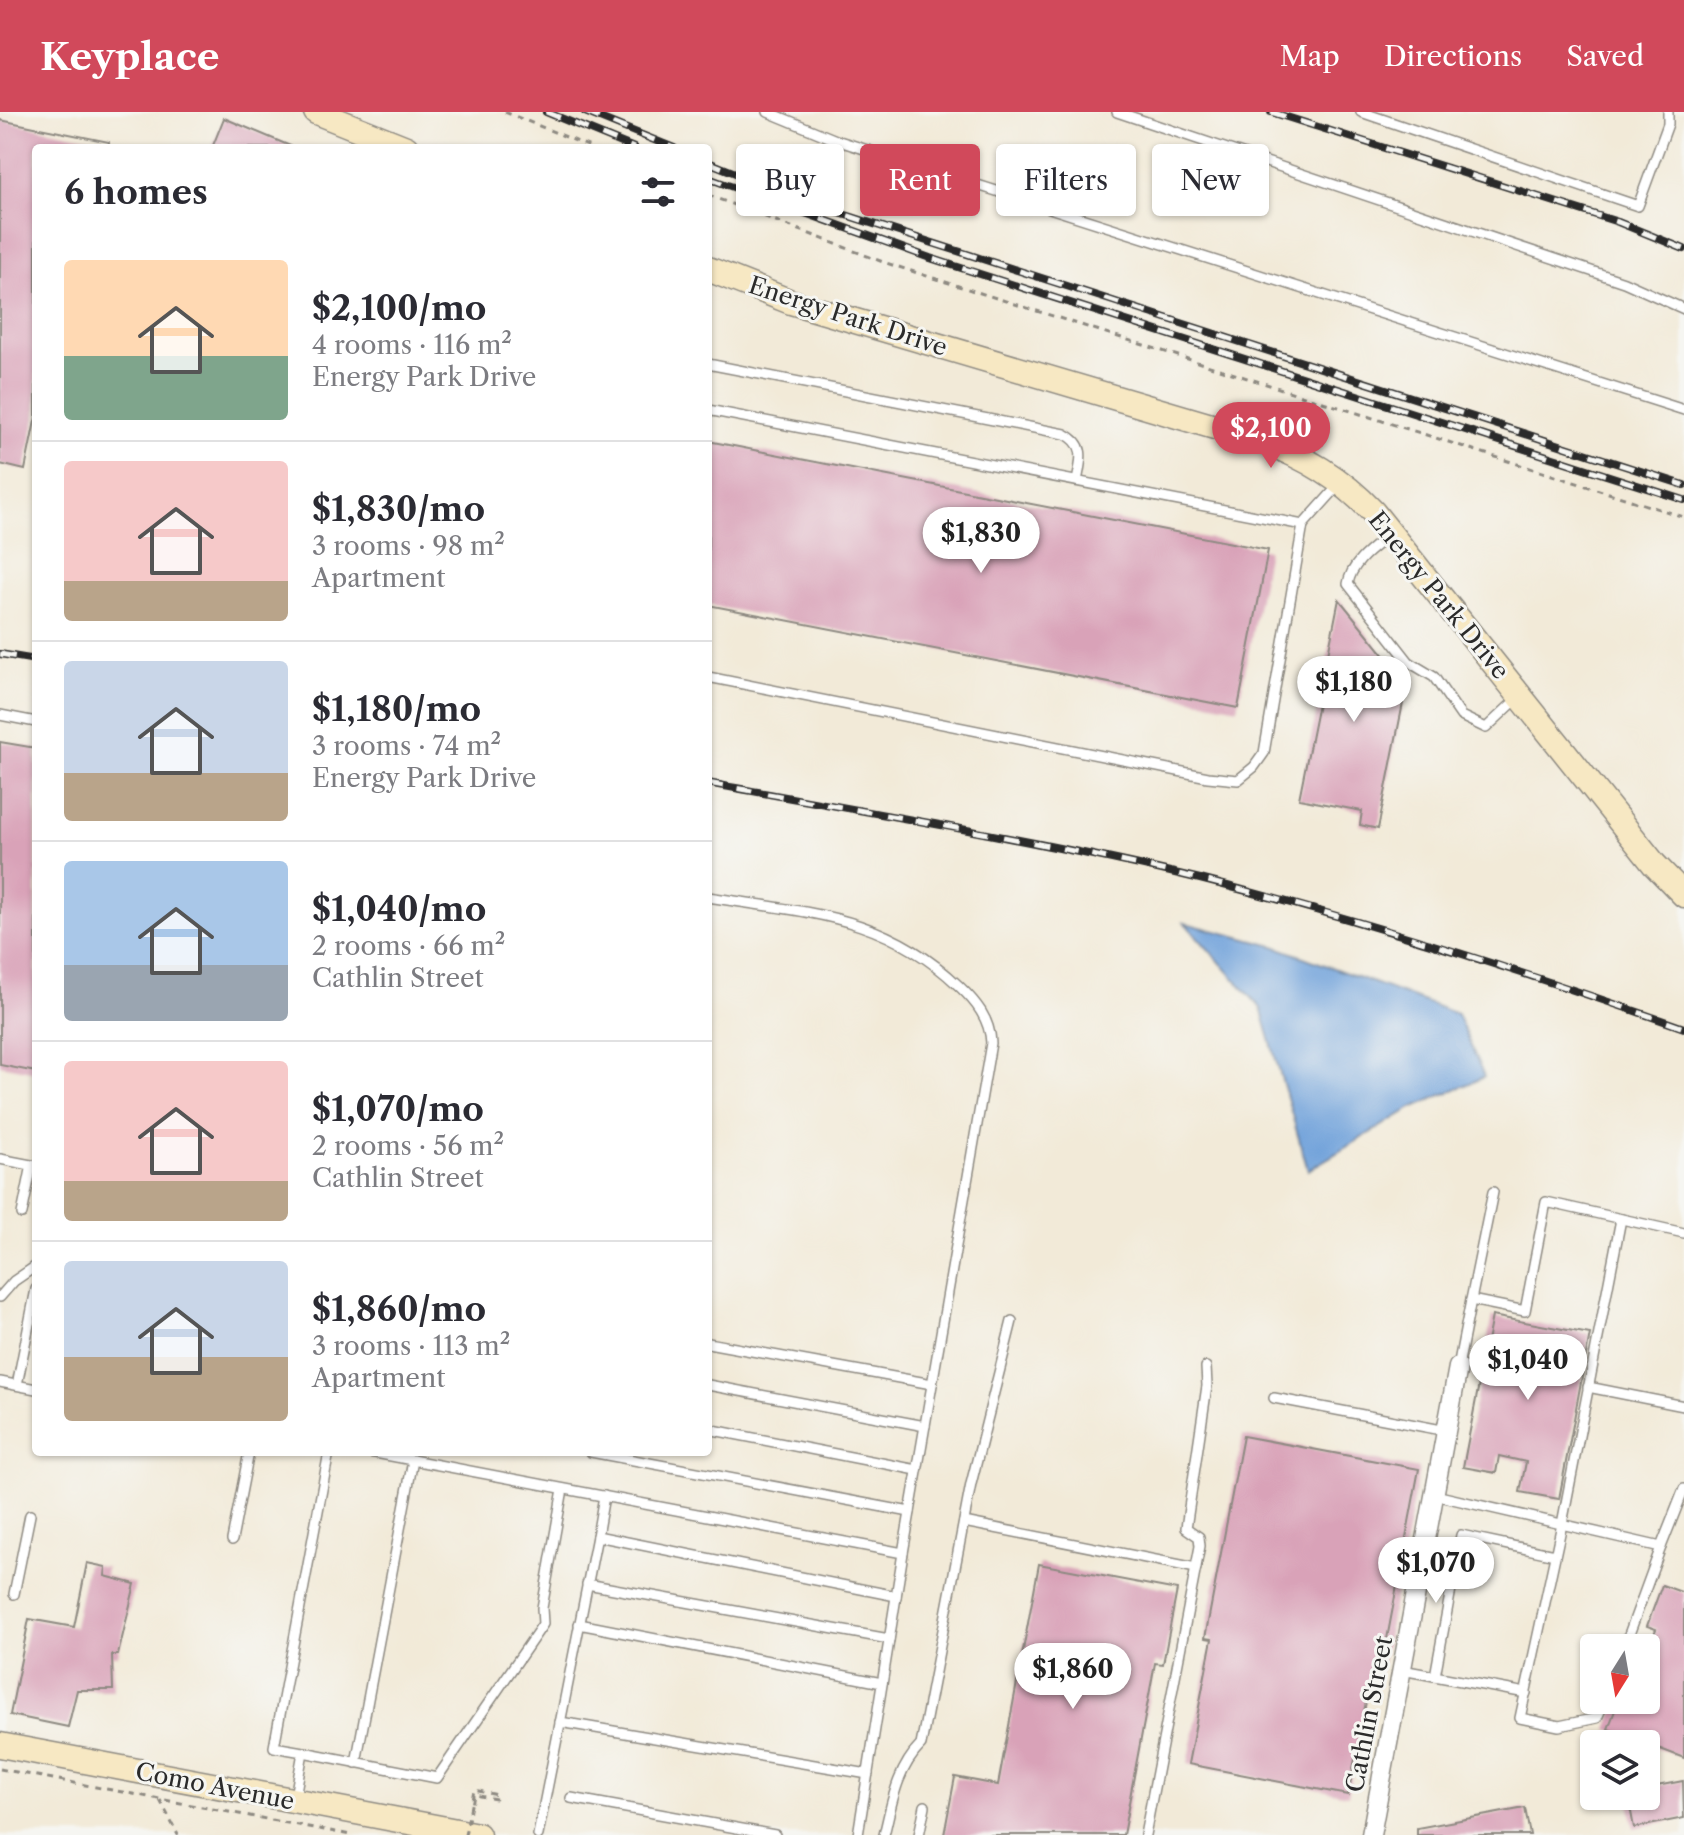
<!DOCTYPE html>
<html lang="en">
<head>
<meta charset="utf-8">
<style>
  body { margin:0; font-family:"Libre Caslon Text",serif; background:#f2f2f3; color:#2b2b33; height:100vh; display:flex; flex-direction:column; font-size:30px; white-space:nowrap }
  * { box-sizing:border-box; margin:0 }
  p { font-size:26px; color:#7c7c81 }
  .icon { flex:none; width:44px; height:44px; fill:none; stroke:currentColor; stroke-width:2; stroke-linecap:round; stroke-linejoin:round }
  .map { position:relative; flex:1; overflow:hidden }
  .sheet { position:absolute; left:32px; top:32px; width:680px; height:1312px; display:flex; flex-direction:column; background:#fff; border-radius:8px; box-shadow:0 2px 6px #0004 }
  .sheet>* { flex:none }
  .hud { position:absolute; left:736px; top:32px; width:760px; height:72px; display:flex; gap:16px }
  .needle { width:52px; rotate:191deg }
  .buttons { position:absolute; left:1580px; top:1522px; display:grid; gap:16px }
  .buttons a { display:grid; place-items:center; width:80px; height:80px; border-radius:8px; background:#fff; box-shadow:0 2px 6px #0004; font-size:40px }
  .price { position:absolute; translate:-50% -68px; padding:0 18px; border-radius:28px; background:#fff; color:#222; font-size:26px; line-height:52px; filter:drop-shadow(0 2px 4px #0008) }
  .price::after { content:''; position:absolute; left:50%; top:48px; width:24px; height:18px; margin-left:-12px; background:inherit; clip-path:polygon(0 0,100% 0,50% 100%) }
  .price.current { background:#d1495b; color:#fff }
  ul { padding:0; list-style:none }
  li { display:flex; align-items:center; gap:24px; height:200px; padding:0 32px }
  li+li { border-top:2px solid #e1e1e2 }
  li span { display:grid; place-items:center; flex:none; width:224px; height:160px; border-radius:8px; color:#555 }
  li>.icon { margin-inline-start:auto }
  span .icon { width:96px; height:96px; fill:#fffc; stroke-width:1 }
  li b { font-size:34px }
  h2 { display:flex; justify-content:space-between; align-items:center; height:96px; padding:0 32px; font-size:34px }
  .tag { padding:0 28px; border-radius:8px; background:#fff; box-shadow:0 2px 6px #0004; font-size:28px; line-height:72px }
  .tag.current { background:#d1495b; color:#fff }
  header { display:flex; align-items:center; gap:48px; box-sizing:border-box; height:112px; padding:0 40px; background:#d1495b; color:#fff }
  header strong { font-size:38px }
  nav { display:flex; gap:44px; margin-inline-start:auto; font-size:28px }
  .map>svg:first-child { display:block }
  .water { fill:#6fa1da; stroke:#4d6682; stroke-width:2 }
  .building { fill:#d9a2b8 }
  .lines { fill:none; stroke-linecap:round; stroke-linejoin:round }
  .lane-casing { stroke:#8e8a82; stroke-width:12 }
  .street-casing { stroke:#8e8a82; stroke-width:21 }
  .secondary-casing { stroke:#8e8a82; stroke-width:27 }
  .path { stroke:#8e8a82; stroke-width:3; stroke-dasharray:6 6; stroke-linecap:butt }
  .lane { stroke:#fff; stroke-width:9 }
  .street { stroke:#fff; stroke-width:18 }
  .secondary { stroke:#f7e8c3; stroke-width:24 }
  .rail-casing { stroke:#2b2b2b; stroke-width:8 }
  .rail { stroke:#f6f6f2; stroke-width:5; stroke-dasharray:15; stroke-linecap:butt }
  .path-bridge { stroke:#8e8a82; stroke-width:3; stroke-dasharray:6 6; stroke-linecap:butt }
  .labels { text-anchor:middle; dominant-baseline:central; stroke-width:6; stroke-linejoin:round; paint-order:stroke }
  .street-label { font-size:24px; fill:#2b2b2b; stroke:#f6f6f2 }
</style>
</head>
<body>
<header>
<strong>Keyplace</strong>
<nav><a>Map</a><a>Directions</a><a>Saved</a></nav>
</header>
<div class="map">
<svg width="1684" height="1723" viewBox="0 0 1684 1723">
  <rect width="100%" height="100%" fill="#f6f6f2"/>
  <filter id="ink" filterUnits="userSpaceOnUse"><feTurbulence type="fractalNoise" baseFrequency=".0125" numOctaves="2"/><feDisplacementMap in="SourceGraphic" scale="16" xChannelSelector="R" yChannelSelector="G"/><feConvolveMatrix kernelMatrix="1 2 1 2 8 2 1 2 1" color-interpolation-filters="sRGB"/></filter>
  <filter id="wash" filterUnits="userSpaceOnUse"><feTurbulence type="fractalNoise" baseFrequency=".006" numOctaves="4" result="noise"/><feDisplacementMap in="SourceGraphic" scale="32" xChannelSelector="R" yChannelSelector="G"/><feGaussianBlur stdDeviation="1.8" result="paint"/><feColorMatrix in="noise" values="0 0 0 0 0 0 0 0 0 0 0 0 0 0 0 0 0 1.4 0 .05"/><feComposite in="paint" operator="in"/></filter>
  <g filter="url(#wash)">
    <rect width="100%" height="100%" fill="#f2ead8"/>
    <path class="water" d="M1185 811 1274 834 1457 902 1484 965 1412 996 1308 1058 1261 896Z"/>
    <g id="blocks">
      <g class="building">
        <path d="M224 6 295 36H212Z"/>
        <path d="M0 8 109 30V36H36V304L25 358 0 352Z"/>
        <path d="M708 329 1268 438 1238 596 708 493Z"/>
        <path d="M1339 487 1407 571 1378 717 1360 713 1362 699 1299 687Z"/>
        <path d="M0 630 36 636V960L0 953Z"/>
        <path d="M1492 1204 1590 1222 1559 1387 1520 1380 1526 1350 1499 1344 1496 1361 1463 1355Z"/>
        <path d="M1243 1324 1419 1357 1381 1559 1372 1558 1348 1683 1188 1652 1212 1527 1205 1526Z"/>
        <path d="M87 1451 106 1455 105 1464 135 1472 118 1543H112L113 1578H77L68 1615 10 1603 29 1507 74 1515Z"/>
        <path d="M1039 1452 1177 1478 1163 1552 1155 1551 1123 1723H944L955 1665 998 1673Z"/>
        <path d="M1662 1473 1684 1481V1646L1608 1617 1619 1588H1646V1543L1656 1517 1647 1514Z"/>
        <path d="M1683 1669 1684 1706 1634 1716 1628 1684H1646V1676Z"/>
        <path d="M1525 1696 1530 1723H1417V1716Z"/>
      </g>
    </g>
  </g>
  <g filter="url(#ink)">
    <use href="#blocks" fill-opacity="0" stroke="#8e8a82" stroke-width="2"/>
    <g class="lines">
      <g class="lane-casing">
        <g id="lane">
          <path d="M768 0 836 28 1684 298"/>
          <path d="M1117 0 1624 170 1684 197"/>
          <path d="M1361 0 1638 94 1668 12V0"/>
          <path d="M708 252 1065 322C1087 333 1081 348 1077 369"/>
          <path d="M708 298 1303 413"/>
          <path d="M1388 424C1372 437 1351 451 1348 472L1409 550 1434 565 1461 604 1486 616 1519 585"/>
          <path d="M708 565 1208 665 1238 668 1254 655 1264 641 1303 413 1339 373"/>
          <path d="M0 603 36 610"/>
          <path d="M708 785C806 801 883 801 959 874 976 890 990 907 991 931L903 1441"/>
          <path d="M0 1047 36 1054"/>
          <path d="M22 1102 32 1053"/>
          <path d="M0 1185 14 1169 36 1154"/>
          <path d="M1471 1188 1493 1080"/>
          <path d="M708 1231 932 1272"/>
          <path d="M1458 1255 1471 1188 1525 1199 1546 1090 1684 1121"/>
          <path d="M0 1270 36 1277"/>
          <path d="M17 1273 36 1177"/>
          <path d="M708 1273 925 1314"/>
          <path d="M1588 1275 1684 1294"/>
          <path d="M1274 1286 1447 1319"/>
          <path d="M708 1317 917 1358"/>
          <path d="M370 1340 903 1441 858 1723"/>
          <path d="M591 1340 910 1400"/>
          <path d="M1435 1383 1661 1435 1684 1377"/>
          <path d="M964 1410 1196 1456"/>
          <path d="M597 1424 604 1384"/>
          <path d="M232 1428 249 1340"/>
          <path d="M587 1472 889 1527"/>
          <path d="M14 1482 30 1403"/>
          <path d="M579 1512 882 1571"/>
          <path d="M1624 1536 1661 1435"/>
          <path d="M1402 1558 1526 1581"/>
          <path d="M1435 1564 1461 1423 1555 1443"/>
          <path d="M1605 1588 1597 1606 1559 1614 1520 1606 1562 1412 1621 1107"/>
          <path d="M560 1610 868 1662"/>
          <path d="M303 1640 437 1666 543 1512 542 1496 563 1377"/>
          <path d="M356 1651 413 1348"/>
          <path d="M295 1685 303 1640 274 1635 329 1340"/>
          <path d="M571 1686 775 1723"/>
          <path d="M538 1723 597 1424 896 1484"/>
          <path d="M884 1723C892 1690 897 1657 921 1633L971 1372 1012 1209"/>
          <path d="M919 1723 925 1694"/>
          <path d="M1145 1723 1200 1434 1199 1425 1186 1416 1207 1274 1206 1255"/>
        </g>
      </g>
      <g class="street-casing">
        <path id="street" d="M1371 1723 1458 1255"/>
      </g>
      <g class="secondary-casing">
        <g id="secondary">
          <path d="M316 0 406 36"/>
          <path d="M708 157 791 190 1262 329C1305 345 1341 366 1373 400L1654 752 1684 783"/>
          <path d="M0 1633 478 1723"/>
        </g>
      </g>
      <g class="path">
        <path d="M505 0 593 36"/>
        <path d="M708 83 883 150 1684 405"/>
        <path d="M0 1657 351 1723"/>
        <path d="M160 1688 178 1723"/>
        <path d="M470 1698 474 1678 497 1683 496 1687 474 1683 472 1693"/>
      </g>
      <use href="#lane" class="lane"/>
      <use href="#street" class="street"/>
      <use href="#secondary" class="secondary"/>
      <g class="rail-casing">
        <g id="rail">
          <path d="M546 0 634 36"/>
          <path d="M585 0 674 36"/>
          <path d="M1271 0 1618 110 1684 137"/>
          <path d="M708 50 818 94 1684 373"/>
          <path d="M708 66 930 146 1684 388"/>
          <path d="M0 542 36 548"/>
          <path d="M708 671C872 701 1037 728 1200 767 1364 808 1524 860 1684 916"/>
        </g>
      </g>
      <use href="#rail" class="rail"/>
      <path class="path-bridge" d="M465 1723 470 1698"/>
    </g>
  </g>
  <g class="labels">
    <g class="street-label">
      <text transform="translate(848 204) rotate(18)">Energy Park Drive</text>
      <text transform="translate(1439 483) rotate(51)">Energy Park Drive</text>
      <text transform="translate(1369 1602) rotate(-79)">Cathlin Street</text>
      <text transform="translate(215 1674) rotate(11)">Como Avenue</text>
    </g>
  </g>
</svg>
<div class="buttons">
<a><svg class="needle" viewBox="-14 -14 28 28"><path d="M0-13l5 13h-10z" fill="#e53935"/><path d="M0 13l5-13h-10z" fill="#7c7c81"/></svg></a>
<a><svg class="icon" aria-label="layers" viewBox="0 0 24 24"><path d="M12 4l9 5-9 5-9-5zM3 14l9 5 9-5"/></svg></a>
</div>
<b class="price current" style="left:1271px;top:358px">$2,100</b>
<b class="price" style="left:981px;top:463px">$1,830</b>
<b class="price" style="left:1354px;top:612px">$1,180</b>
<b class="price" style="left:1528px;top:1290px">$1,040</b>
<b class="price" style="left:1436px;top:1493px">$1,070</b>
<b class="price" style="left:1073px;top:1599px">$1,860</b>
<div class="hud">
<a class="tag">Buy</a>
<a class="tag current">Rent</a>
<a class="tag">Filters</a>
<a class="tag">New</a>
</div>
<section class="sheet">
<h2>6 homes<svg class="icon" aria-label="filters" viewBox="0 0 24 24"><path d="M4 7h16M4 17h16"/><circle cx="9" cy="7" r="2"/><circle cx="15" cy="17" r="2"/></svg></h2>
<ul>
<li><span style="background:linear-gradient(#ffd9b3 60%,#7fa58c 0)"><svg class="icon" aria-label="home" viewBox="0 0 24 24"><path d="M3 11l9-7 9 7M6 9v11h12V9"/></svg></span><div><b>$2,100/mo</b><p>4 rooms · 116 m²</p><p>Energy Park Drive</p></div></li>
<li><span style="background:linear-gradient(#f6c9c9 75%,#b9a48a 0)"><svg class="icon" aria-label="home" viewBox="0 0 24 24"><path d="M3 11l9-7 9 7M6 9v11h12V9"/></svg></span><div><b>$1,830/mo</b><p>3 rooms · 98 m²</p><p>Apartment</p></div></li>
<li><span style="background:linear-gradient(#c9d6e8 70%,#b9a48a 0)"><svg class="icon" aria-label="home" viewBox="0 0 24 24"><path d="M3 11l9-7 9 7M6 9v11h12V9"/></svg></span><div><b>$1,180/mo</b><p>3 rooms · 74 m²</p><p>Energy Park Drive</p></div></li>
<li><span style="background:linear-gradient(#a9c7e8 65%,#9aa5b1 0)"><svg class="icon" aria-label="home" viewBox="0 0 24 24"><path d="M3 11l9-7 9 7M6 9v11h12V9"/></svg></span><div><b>$1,040/mo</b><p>2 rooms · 66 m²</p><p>Cathlin Street</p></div></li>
<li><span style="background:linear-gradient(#f6c9c9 75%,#b9a48a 0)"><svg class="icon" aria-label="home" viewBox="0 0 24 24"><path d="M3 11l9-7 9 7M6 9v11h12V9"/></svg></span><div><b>$1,070/mo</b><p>2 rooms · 56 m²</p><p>Cathlin Street</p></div></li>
<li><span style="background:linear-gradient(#c9d6e8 60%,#b9a48a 0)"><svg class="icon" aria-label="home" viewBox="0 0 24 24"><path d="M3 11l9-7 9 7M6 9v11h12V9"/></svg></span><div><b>$1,860/mo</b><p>3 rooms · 113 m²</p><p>Apartment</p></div></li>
</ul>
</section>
</div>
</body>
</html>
